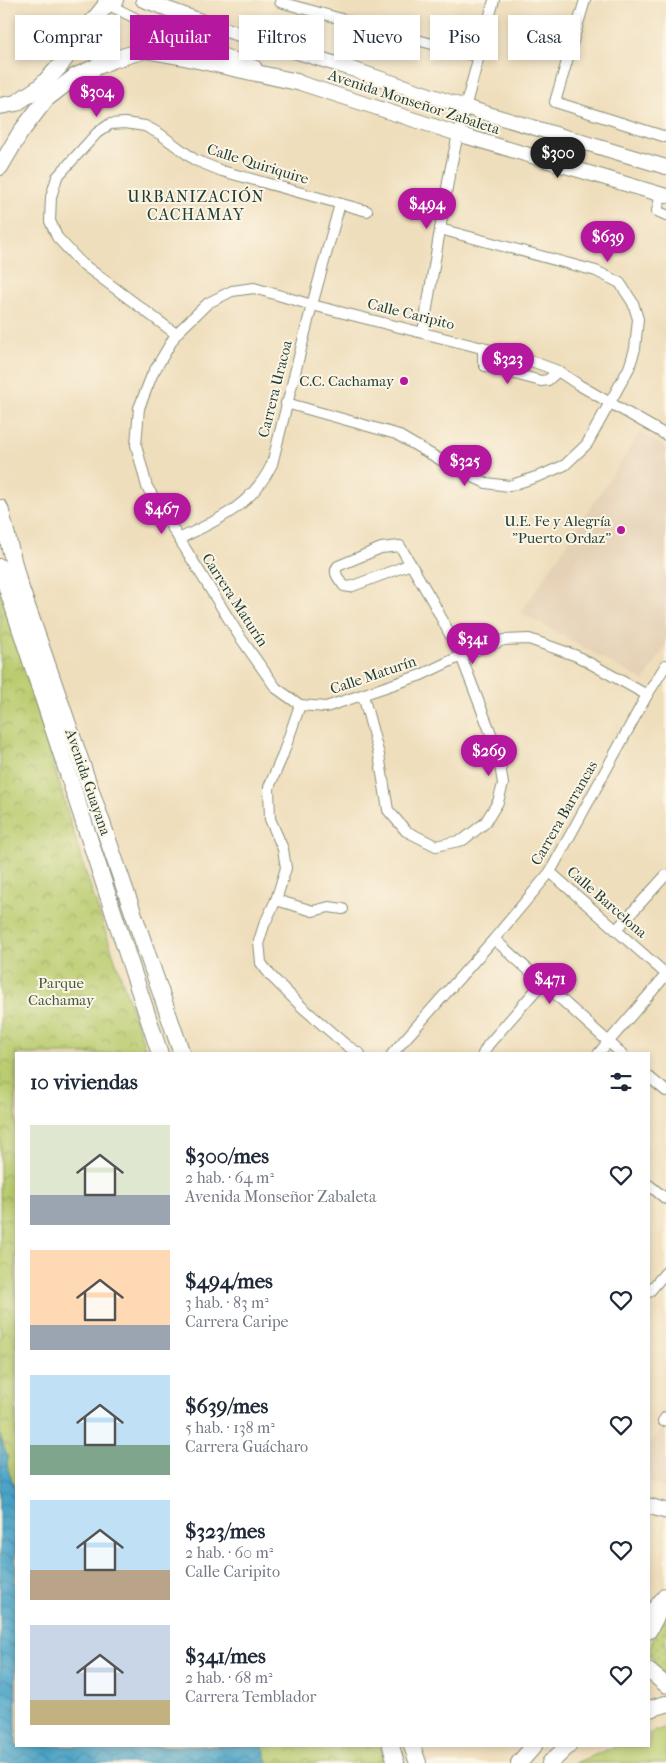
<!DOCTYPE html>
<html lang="es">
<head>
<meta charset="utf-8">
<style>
  body { margin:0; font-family:"IM FELL French Canon",serif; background:#f2f2f3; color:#1f2937; height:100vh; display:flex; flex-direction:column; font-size:19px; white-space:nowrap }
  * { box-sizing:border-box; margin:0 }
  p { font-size:16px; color:#747a83 }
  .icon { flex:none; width:28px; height:28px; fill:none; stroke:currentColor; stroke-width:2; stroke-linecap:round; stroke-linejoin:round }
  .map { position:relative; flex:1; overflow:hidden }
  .details { position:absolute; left:15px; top:1052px; width:635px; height:695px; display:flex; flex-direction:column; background:#fff; border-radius:0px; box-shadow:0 2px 8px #0003 }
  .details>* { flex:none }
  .banner { position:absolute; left:15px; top:15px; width:636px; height:45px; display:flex; gap:10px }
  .price { position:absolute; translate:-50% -42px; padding:0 11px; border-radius:18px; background:#b5179e; color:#fff; font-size:16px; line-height:32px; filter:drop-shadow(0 1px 2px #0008) }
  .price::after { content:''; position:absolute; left:50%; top:30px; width:15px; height:11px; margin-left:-8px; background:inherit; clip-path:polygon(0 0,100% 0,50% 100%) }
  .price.on { background:#222; color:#fff }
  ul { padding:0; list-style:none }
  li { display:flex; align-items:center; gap:15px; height:125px; padding:0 15px }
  li span { display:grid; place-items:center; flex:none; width:140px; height:100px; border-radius:0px; color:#555 }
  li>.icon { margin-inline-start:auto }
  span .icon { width:60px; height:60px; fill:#fffc; stroke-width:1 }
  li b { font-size:21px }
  h2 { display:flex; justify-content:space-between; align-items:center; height:60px; padding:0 15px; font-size:21px }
  .pill { padding:0 18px; border-radius:0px; background:#fff; box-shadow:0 2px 8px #0003; font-size:18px; line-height:45px }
  .pill.on { background:#b5179e; color:#fff }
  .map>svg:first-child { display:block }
  .built { fill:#e5d1b6 }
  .grass { fill:url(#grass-dots); stroke:#6c8452 }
  .park { fill:url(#park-crowns); stroke:#6c8452 }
  .pitch { fill:#bacc6f; stroke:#6c8452 }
  .water { fill:url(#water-waves); stroke:#36717e }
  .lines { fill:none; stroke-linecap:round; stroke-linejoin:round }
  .minor-casing { stroke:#878e78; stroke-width:12 }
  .tertiary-casing { stroke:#878e78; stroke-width:16 }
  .secondary-casing { stroke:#878e78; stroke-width:17 }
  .primary-casing { stroke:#878e78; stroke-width:18 }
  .minor { stroke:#fff; stroke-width:10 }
  .tertiary { stroke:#fff; stroke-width:14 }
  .secondary { stroke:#fff; stroke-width:15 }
  .primary { stroke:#fff; stroke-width:16 }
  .poi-dot { fill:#b5179e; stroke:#fcf5e5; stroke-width:2 }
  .labels { text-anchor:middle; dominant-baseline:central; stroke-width:4; stroke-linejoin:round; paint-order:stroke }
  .street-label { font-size:15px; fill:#1f3d34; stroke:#fcf5e5 }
  .poi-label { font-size:15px; fill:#1f3d34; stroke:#fcf5e5; text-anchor:end }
  .park-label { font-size:15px; fill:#3e5a40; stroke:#fcf5e5 }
  .neighbourhood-label { font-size:16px; letter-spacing:1px; fill:#1f3d34; stroke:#fcf5e5 }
</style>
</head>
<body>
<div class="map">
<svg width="666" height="1763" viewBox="0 0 666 1763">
  <defs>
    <pattern id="grass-dots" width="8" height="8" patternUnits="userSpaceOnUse" patternTransform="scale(1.25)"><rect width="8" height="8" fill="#bacc6f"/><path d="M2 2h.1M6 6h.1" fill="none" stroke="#97a75c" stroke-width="1.8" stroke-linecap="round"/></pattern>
    <pattern id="park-crowns" width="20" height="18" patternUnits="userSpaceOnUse" patternTransform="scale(1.25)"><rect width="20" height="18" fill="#bacc6f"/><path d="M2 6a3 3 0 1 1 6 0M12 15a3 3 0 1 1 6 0" fill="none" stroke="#97a75c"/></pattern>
    <pattern id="water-waves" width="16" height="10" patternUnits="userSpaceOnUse" patternTransform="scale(1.25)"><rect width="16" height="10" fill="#4ca5c9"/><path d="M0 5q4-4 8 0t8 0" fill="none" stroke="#3f88a4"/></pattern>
  </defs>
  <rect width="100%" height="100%" fill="#fcf5e5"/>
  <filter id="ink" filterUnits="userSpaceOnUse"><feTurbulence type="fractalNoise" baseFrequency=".02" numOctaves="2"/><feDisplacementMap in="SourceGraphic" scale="10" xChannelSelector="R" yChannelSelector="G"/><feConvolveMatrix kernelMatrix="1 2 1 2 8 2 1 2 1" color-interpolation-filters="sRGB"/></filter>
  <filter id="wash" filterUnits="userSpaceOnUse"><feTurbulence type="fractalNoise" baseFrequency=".0096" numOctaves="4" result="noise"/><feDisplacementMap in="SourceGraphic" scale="20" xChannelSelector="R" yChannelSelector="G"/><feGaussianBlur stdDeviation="1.12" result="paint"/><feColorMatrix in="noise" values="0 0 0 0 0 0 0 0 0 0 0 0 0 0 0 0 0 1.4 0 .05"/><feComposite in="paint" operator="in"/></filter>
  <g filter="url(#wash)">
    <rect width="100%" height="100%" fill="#efdebc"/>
    <g class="built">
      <path d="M640 433 666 447V644L644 681 521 613Z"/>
      <path d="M666 1425V1488L649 1482V1445Z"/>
    </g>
    <path class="grass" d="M666 1609V1678H664L649 1653 660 1615Z"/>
    <g class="park">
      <path d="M0 582 83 865 147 1054H16V1519L0 1510Z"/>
      <path d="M199 1746H380L386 1763H210Z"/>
    </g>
    <path class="pitch" d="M666 1727V1763H575L617 1746H649V1734Z"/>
    <path class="water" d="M0 1436 8 1458 7 1467 16 1491V1746H263L268 1763H0Z"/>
  </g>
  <g filter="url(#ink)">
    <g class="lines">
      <g class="minor-casing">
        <g id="minor">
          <path d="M585 0 555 102 666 137"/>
          <path d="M103 2 153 27 256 66"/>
          <path d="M280 2 479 57"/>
          <path d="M661 194 657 211 666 215"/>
          <path d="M423 332 449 176 458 134 494 0"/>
          <path d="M176 334 80 262 57 237 50 221 51 197 57 177 97 133 110 124 125 123 145 126 160 134 195 160 222 171 367 211"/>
          <path d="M483 347V361L485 366 541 381 548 380 558 371"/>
          <path d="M286 403 396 434 458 470 486 483 509 486 542 475 565 465 587 444 629 368 635 349 638 319 633 303 620 283 596 271 440 229"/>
          <path d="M179 539C218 520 252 506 272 464L312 305 340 204"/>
          <path d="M363 695 379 755 388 810 406 831 436 846 463 840 485 823 498 802 503 784 498 752 461 656 433 602 400 546 381 548 338 566C332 573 340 580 344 586L350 587 411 564"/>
          <path d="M300 705 276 688 240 637 147 487 136 445 139 408 152 375 176 334 208 303 232 291 254 288 312 305 526 359 558 371 579 385 666 435"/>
          <path d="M300 705 282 757 269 787 270 819 283 849 286 868 276 900 264 925 259 941 261 963 271 976 302 1007 346 1045 360 1054"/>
          <path d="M300 705 326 707 421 675 461 656 504 640 529 639 577 656 647 695"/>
          <path d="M550 872 666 974"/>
          <path d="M276 900 313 911 329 907 343 909"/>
          <path d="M616 930 666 875"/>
          <path d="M494 939 622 1054"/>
          <path d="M392 1054 494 939 550 872 647 695 666 665"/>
          <path d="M483 1054 488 1045 543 982"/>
          <path d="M598 1054 666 975"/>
          <path d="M649 1077 666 1091"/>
          <path d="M649 1185 666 1199"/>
          <path d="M649 1292 666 1272"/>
          <path d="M663 1421 666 1417"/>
        </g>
      </g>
      <g class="tertiary-casing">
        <g id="tertiary">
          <path d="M143 0 223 29 346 67 465 107 666 167"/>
          <path d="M297 82 458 134 666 196"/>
        </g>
      </g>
      <g class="secondary-casing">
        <g id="secondary">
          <path d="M649 1506 666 1511"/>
          <path d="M649 1631 663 1605"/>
          <path d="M649 1671 666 1685"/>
        </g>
      </g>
      <g class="primary-casing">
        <g id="primary">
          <path d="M0 106 16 103 40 87 60 66 80 37 106 5 115 0"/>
          <path d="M0 167 20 133 46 99 76 76 112 60 145 50 184 57 297 82"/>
          <path d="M0 508 18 580 182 1054"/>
          <path d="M0 567 160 1054"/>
          <path d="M649 1616 666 1596"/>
          <path d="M649 1709 666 1704"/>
          <path d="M391 1746 396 1763"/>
          <path d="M412 1746 418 1763"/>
          <path d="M519 1763 534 1746"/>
          <path d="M550 1763 568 1746"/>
        </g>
      </g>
      <use href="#minor" class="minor"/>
      <use href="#tertiary" class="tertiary"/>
      <use href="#secondary" class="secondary"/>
      <use href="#primary" class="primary"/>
    </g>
  </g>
  <g class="poi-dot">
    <circle cx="404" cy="381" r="5"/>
    <circle cx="621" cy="530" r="5"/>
  </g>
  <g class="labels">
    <g class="street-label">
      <text transform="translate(414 102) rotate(18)">Avenida Monseñor Zabaleta</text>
      <text transform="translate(258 164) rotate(17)">Calle Quiriquire</text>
      <text transform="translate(411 314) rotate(14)">Calle Caripito</text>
      <text transform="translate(275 389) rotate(-76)">Carrera Uracoa</text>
      <text transform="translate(235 600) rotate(57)">Carrera Maturín</text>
      <text transform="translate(373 675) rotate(-19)">Calle Maturín</text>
      <text transform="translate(88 782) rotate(71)">Avenida Guayana</text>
      <text transform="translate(564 813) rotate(-60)">Carrera Barrancas</text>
      <text transform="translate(607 902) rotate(41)">Calle Barcelona</text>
    </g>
    <g class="poi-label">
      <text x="394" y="381">C.C. Cachamay</text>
      <text x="611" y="521">U.E. Fe y Alegría<tspan x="611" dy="17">"Puerto Ordaz"</tspan></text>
    </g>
    <g class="park-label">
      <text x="61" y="983">Parque<tspan x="61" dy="17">Cachamay</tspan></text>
    </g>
    <g class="neighbourhood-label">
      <text x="196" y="196">URBANIZACIÓN<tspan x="196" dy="18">CACHAMAY</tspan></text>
    </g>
  </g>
</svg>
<b class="price" style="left:97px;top:118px">$304</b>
<b class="price on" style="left:558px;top:179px">$300</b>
<b class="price" style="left:427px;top:230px">$494</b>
<b class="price" style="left:608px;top:263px">$639</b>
<b class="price" style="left:508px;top:385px">$323</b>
<b class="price" style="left:465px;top:487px">$325</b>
<b class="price" style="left:162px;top:535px">$467</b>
<b class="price" style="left:473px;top:665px">$341</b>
<b class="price" style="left:489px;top:777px">$269</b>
<b class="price" style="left:550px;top:1005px">$471</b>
<div class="banner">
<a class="pill">Comprar</a>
<a class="pill on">Alquilar</a>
<a class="pill">Filtros</a>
<a class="pill">Nuevo</a>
<a class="pill">Piso</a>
<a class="pill">Casa</a>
</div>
<section class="details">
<h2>10 viviendas<svg class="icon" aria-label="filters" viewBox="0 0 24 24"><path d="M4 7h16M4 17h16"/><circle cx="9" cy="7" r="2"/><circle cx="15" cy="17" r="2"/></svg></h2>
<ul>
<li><span style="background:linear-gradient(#dfe7d0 70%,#9aa5b1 0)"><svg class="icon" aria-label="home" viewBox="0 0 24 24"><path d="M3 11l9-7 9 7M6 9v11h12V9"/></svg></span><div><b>$300/mes</b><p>2 hab. · 64 m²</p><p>Avenida Monseñor Zabaleta</p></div><svg class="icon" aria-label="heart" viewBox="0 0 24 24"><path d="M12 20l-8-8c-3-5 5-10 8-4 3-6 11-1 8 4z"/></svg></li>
<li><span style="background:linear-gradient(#ffd9b3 75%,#9aa5b1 0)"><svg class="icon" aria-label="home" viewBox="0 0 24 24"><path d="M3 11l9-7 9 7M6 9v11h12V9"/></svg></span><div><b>$494/mes</b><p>3 hab. · 83 m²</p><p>Carrera Caripe</p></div><svg class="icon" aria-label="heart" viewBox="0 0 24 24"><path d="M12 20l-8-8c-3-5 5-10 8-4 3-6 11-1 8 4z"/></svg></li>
<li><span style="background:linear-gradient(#bfe0f5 70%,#7fa58c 0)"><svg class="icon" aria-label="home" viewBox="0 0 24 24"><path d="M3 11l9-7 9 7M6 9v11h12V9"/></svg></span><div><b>$639/mes</b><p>5 hab. · 138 m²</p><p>Carrera Guácharo</p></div><svg class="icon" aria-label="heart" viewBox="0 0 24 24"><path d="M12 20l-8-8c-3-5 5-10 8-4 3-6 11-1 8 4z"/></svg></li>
<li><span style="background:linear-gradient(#bfe0f5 70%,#b9a48a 0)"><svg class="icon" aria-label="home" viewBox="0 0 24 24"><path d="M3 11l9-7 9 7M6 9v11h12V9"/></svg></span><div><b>$323/mes</b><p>2 hab. · 60 m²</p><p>Calle Caripito</p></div><svg class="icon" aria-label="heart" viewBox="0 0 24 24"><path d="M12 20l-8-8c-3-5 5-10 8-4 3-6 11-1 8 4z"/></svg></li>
<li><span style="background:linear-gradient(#c9d6e8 75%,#c2b280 0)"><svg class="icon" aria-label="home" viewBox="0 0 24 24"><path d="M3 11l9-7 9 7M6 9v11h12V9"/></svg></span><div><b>$341/mes</b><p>2 hab. · 68 m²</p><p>Carrera Temblador</p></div><svg class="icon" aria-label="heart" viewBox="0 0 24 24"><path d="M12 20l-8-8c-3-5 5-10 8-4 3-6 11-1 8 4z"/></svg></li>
</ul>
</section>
</div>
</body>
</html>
